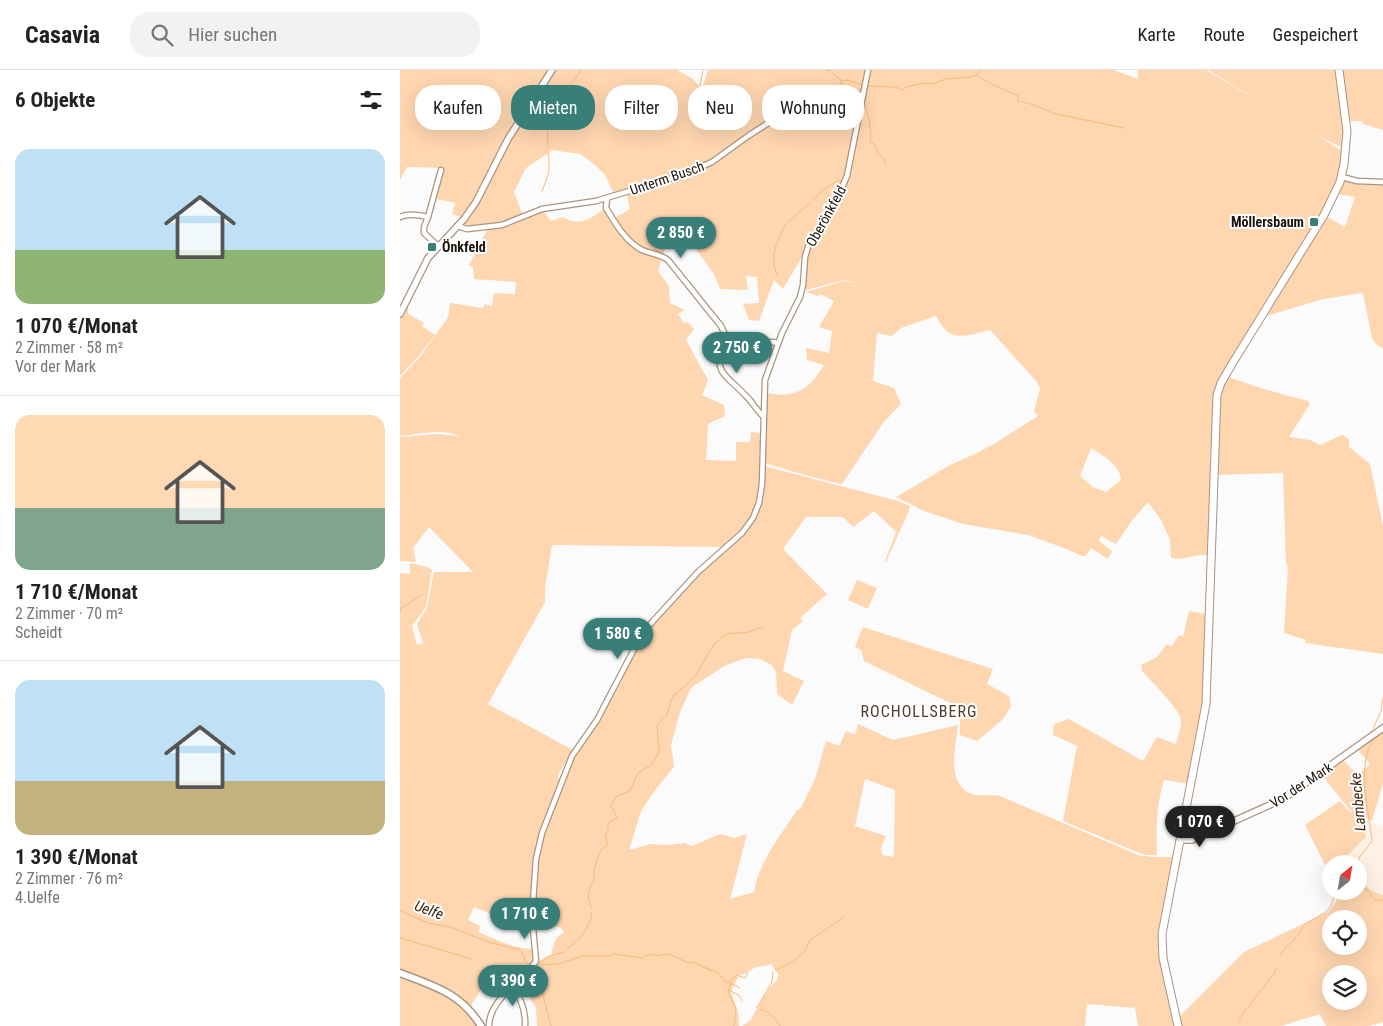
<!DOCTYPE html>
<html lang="de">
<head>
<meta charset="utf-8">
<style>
  body { margin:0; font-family:"Roboto Condensed",sans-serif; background:#f2f2f2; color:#222; height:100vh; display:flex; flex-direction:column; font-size:19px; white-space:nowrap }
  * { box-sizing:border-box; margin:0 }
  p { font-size:16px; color:#767676 }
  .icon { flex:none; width:28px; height:28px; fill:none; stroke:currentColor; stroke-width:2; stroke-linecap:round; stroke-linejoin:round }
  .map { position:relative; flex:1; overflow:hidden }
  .side { display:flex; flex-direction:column; background:#fff; width:400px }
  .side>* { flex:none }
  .guide { position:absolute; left:15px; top:15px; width:475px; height:45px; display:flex; gap:10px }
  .needle { width:32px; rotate:30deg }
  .controls { position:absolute; left:922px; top:785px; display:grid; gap:10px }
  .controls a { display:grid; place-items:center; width:45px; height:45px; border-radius:50%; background:#fff; box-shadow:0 5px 20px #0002; font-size:25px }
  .price { position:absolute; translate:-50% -42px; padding:0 11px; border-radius:18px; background:#377f78; color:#fff; font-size:16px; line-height:32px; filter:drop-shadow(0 1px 2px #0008) }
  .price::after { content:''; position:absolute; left:50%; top:30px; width:15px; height:11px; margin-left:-8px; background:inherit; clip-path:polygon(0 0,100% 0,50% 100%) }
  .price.active { background:#222; color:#fff }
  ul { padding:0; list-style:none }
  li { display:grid; align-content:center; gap:10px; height:265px; padding:0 15px }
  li+li { border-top:1px solid #e0e0e0 }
  li span { display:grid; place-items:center; height:155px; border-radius:15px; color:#555 }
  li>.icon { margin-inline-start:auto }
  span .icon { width:90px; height:90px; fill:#fffc; stroke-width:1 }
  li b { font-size:21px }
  h2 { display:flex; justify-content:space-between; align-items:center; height:60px; padding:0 15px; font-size:21px }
  .pill { padding:0 18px; border-radius:20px; background:#fff; box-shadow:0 5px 20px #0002; font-size:18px; line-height:45px }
  .pill.active { background:#377f78; color:#fff }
  header { display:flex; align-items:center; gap:30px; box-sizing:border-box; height:70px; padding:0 25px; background:#fff; border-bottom:1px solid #e0e0e0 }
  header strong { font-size:24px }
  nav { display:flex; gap:28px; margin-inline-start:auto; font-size:18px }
  .search { width:350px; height:45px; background:#f2f2f2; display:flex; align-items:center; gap:12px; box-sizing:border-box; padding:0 18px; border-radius:20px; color:#767676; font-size:19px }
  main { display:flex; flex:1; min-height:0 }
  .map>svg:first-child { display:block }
  .built { fill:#fef2e6 }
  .green { fill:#fed6b0; fill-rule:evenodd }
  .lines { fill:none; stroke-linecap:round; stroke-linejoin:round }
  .stream { stroke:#f8b97a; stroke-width:1 }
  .minor-casing { stroke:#aa947e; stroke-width:7 }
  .tertiary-casing { stroke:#aa947e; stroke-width:8 }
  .secondary-casing { stroke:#aa947e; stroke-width:9 }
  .primary-casing { stroke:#aa947e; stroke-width:9 }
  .minor { stroke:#fff; stroke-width:4.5 }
  .tertiary { stroke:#fff; stroke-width:5.5 }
  .secondary { stroke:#fff; stroke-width:6 }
  .primary { stroke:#fff; stroke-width:7 }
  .poi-dot { fill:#377f78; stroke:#fff; stroke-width:2 }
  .labels { text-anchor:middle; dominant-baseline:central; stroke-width:4; stroke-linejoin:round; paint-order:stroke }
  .street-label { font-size:14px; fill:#1b130b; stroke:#fff }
  .poi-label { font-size:14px; font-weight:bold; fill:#1b130b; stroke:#fff; text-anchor:end }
  .water-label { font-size:15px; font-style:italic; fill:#3d2408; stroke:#fff }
  .quarter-label { font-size:16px; letter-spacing:1px; fill:#503d2a; stroke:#fff }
</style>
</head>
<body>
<header>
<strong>Casavia</strong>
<div class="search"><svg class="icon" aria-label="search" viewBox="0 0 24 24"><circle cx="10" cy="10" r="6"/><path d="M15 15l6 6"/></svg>Hier suchen</div>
<nav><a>Karte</a><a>Route</a><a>Gespeichert</a></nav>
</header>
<main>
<section class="side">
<h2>6 Objekte<svg class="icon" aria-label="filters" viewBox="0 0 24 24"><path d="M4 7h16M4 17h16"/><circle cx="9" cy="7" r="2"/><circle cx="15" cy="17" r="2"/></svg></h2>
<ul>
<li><span style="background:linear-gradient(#bfe0f5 65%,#8fb573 0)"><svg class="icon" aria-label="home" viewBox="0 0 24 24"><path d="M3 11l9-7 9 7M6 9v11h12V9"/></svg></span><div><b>1 070 €/Monat</b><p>2 Zimmer · 58 m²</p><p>Vor der Mark</p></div></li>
<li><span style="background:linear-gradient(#ffd9b3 60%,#7fa58c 0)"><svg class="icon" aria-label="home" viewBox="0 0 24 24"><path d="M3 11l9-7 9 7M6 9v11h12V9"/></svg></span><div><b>1 710 €/Monat</b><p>2 Zimmer · 70 m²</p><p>Scheidt</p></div></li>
<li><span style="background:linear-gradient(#bfe0f5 65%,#c2b280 0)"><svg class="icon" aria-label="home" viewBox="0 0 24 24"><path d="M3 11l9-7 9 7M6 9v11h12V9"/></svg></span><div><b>1 390 €/Monat</b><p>2 Zimmer · 76 m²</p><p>4.Uelfe</p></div></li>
</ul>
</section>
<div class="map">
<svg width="983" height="956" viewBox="0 0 983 956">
  <rect width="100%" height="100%" fill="#fbfbfb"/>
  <path class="built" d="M966 750 983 756V825L972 821 959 810V794H950L948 785 966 767 965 762Z"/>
  <g class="green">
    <path d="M0 0H277L293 9 302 19 308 0H466L467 2 462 24 435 21 386 39 312 91 282 104 214 124 205 105 194 94 180 84 153 80 126 98 114 122 123 146C103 154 81 160 59 156L63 152 96 91 64 148 52 144 55 133 36 129 43 98 7 97 0 110Z"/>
    <path d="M469 0H714L738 9V0H806L867 36 808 0H937L945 63 944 77 938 76 915 64 944 82 939 106 931 126 814 325 810 391V432L807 485C793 484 782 491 771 488L770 470 761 450 748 432 731 452 716 474 701 466 699 471 712 481 708 489 691 478 686 486H682L664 478 628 465 563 454 524 441 496 427 550 395 575 384 594 374 638 346 634 341 640 319 637 312 590 260C564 266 550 274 536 246L501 258 492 266 477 263 473 311 494 318 501 334 483 353 442 414C415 409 390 400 364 393L366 323C396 328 408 321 424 295L407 290 406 278 429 283 432 261 419 257 434 231 420 224 418 226 406 222 444 211 459 213 445 210 406 220V184L426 146 383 219 374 210 359 251 349 250 343 234 359 233 357 207 346 206 348 220 320 219 314 204 293 175 294 172 289 166 266 176 258 201 269 216 270 233 285 240 278 244 284 253 288 252 294 259 286 270 308 310 302 325 324 335 325 346 308 354 306 390 336 391V372H350L351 362 362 363C362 395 365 437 342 463 337 468 329 473 323 477L152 475 145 518V532L88 634 173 680 158 705 160 712 136 778 130 841 131 860 74 837 68 850 80 856 79 862C96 870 115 879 133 879 137 894 126 900 116 910L92 902 70 937 0 901V503L10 504V493L27 497 32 500 26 537 12 556 17 575 23 573 17 554 27 538 34 502H73L29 457 13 478 16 492 0 491V367L35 364 60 366C42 358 19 364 0 366V308L20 287 47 249 49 243 50 233 82 238 85 234 92 236 94 223 115 224 116 212 74 209 73 197 69 195 88 158 142 139 151 151 163 147C181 158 190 148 206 138L213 149 230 139 226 122 312 92 387 41 435 23 463 25ZM691 378C703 386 720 394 721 410L706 422 693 417 680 406Z"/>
    <path d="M943 0H983V60L963 54 962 51H949Z"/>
    <path d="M943 108 983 112V279L976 274 972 268 963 223 923 229 863 247 926 146 945 157 955 127 938 124Z"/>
    <path d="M8 235V244L24 253 22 256 35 265 19 286 0 306V249Z"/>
    <path d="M826 308H831L864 319 908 331 910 334 889 367 910 370 920 375 942 365 949 369V377L970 394 983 456V584L905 573 906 570 884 563 888 497 886 493 883 403 815 405 819 326Z"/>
    <path d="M364 396 498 431 510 436 508 443 486 492 485 491 496 462 474 441 453 457 443 447H406L383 479 427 524 401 547 402 552 392 560 383 601 404 611 392 635 377 624 376 602 372 595 360 589 346 588 324 596 291 618 280 642 271 675 274 697 255 720 241 741 229 780 251 774 267 775 285 773 292 776 320 764 334 768 347 764 330 829 354 822C358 793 382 763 398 739L400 740 415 709 426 671 439 676 446 661 455 665 458 654 493 670 558 655C556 676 545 714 572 724 580 727 590 724 600 726L738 785 751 787H775L762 864 777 956H738L735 938 687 934 685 956H342L351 950 366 921 377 910 378 904 371 894C365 897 359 896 354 898 347 902 348 904 339 905L331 922 338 942 339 956H137L136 937 118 912 137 893 140 896 138 891 155 883 151 884 156 868 164 862 160 857 134 854 138 790 141 775 175 685 219 616 243 565 297 505 343 464 352 454ZM465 709 495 720 494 787 482 785 481 778 486 766 455 756Z"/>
    <path d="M457 510 477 518 468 539 448 530Z"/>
    <path d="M789 541 806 544V618L790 714 764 710C756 738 756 756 757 785H744L663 751 677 676 653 665 654 654 669 649 743 691 757 667 776 674C777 667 782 657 781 650 780 639 750 610 742 601L741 595 757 587 767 574 772 576 779 565 783 567Z"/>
    <path d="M463 557 593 599 587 614 609 626 611 636 603 649 577 671 560 665V644L552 634 464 591 461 580 455 577Z"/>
    <path d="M983 658V714L972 751 955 744 949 739 921 704 942 689 958 705 970 694 956 678Z"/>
    <path d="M940 731 948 740 966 750 965 762 966 767 948 785 950 794H931V807L905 755Z"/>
    <path d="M959 810 972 821 983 825V952L970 956H926L920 944 881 956H780L778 948 844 882 928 842 936 832 938 821H959ZM931 849H959V876H931ZM931 904H959V931H931Z"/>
    <path d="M0 905 39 921 67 940 78 956H0Z"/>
  </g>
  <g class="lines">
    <g class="stream">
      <path d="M426 0 430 1 441 10 440 13 454 21 460 19"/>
      <path d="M577 5C590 15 605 19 618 26V31C630 33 642 38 652 43L724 58"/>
      <path d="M441 10 445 11 447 10 463 15"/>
      <path d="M467 16 495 17 503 20 506 17 524 13 533 14 545 9 571 7 577 5 582 0"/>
      <path d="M466 21 464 32 469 49 471 65 470 72 474 74 478 84 482 86 486 94"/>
      <path d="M300 22V15L303 0"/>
      <path d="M456 27 459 34"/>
      <path d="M148 78 147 49 181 0"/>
      <path d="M142 121C148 106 151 100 148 83"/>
      <path d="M413 130C418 124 435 110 443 110L446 101"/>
      <path d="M387 153 411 132"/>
      <path d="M377 205C369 185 377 173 385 155"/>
      <path d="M0 542 1 538 22 525"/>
      <path d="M973 659 981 641 983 628"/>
      <path d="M971 663V661"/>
      <path d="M958 794 959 788 972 771C969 742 960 714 967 684 968 678 973 673 974 666"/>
      <path d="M959 815C966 817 971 824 975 830H983"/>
      <path d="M192 839C187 829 187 819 194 810 193 797 197 789 202 778H205L208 774 205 766 208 761V753L217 748 211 735 217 726 230 721 238 703 251 695 257 686 259 681 257 655 267 645 271 630 275 624 295 607 314 574 327 564 349 562 363 557"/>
      <path d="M0 841 29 853 54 858 88 872 117 879 121 881 128 896"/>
      <path d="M0 868 72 889"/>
      <path d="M167 878C180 872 190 856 192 843"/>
      <path d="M880 884 898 865 905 854 926 842 931 836 935 824 941 821"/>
      <path d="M139 894 149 886 165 882"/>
      <path d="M139 895 159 894 182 886H209L212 884C223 885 232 887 243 888L245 885 248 886 253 884C259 888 261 884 267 884 276 885 281 891 289 893 291 893 294 892 297 893L298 896 300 894 302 897 310 899 309 901 314 900 325 910V912H329L340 918"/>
      <path d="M376 900 394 891 405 881 409 871 445 846"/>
      <path d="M131 901 138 906 151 956"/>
      <path d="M132 901 137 896"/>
      <path d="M330 913 336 905 345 908 348 903"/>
      <path d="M331 914 328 920 339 925 342 931"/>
      <path d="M367 920 372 912 373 902"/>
      <path d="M328 921 336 939 334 956"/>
      <path d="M356 937 358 936 365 924"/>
      <path d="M360 940 363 939 374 947 380 956"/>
      <path d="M839 949 875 902 876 898"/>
    </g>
    <g class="minor-casing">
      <g id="minor">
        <path d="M942 107 957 111 983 112"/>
        <path d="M207 128 206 138C215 153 226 172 242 180 251 184 260 184 268 190L321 256 328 271C309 302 326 304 345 325 352 331 356 340 363 346"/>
        <path d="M0 147C8 143 19 145 28 147L24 157V163L38 176"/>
        <path d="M28 147 41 100"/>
        <path d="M57 156 67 159 102 155 142 139 196 131 283 105 312 92 348 66 387 41 416 28 435 23 463 25"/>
        <path d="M328 271 350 278 372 272 378 273"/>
        <path d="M112 916C121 928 126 941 125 956"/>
        <path d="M89 956C89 929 123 911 136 891L132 847 136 789 142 763 172 686 197 650 243 562 298 502 342 463 353 448 359 433 362 414 365 310 382 263 400 227 403 215 405 187 408 177 439 124 447 106 468 0"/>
      </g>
    </g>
    <g class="tertiary-casing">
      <g id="tertiary">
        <path d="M0 244 28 188 64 149 76 132 108 69 152 0"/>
        <path d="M780 770H792L883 729 983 658"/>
      </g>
    </g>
    <g class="secondary-casing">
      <path id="secondary" d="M0 903C34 916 61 923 81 956"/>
    </g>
    <g class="primary-casing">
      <path id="primary" d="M778 956 763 888 762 864 806 634 817 325 821 313 832 294 924 145 940 112 944 94 947 61 939 0"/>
    </g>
    <use href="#minor" class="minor"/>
    <use href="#tertiary" class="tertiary"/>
    <use href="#secondary" class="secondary"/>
    <use href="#primary" class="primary"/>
  </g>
  <g class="poi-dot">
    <rect x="909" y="147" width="10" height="10" rx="2.5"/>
    <rect x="27" y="172" width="10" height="10" rx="2.5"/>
  </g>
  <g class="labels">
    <g class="street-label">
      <text transform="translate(267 108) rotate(-19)">Unterm Busch</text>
      <text transform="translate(426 146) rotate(-61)">Oberönkfeld</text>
      <text transform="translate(901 715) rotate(-33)">Vor der Mark</text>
    </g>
    <g class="poi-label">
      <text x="904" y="152">Möllersbaum</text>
      <text x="42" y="177" text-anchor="start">Önkfeld</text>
    </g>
    <g class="water-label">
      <text transform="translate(958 732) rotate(-95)">Lambecke</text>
      <text transform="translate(29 840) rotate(20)">Uelfe</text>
    </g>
    <g class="quarter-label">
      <text x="519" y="641">ROCHOLLSBERG</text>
    </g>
  </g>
</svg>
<div class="controls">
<a><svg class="needle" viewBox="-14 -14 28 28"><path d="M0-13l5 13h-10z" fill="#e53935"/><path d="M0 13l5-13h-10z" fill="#767676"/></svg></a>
<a><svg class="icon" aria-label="locate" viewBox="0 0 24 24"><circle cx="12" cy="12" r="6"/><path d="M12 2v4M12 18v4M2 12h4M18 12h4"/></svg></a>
<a><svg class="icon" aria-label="layers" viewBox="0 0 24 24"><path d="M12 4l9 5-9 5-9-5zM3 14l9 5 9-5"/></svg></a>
</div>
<b class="price" style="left:281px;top:189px">2 850 €</b>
<b class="price" style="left:337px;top:304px">2 750 €</b>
<b class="price" style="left:218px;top:590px">1 580 €</b>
<b class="price active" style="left:800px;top:778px">1 070 €</b>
<b class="price" style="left:125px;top:870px">1 710 €</b>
<b class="price" style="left:113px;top:937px">1 390 €</b>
<div class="guide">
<a class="pill">Kaufen</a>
<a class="pill active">Mieten</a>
<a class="pill">Filter</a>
<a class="pill">Neu</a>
<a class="pill">Wohnung</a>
</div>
</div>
</main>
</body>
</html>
